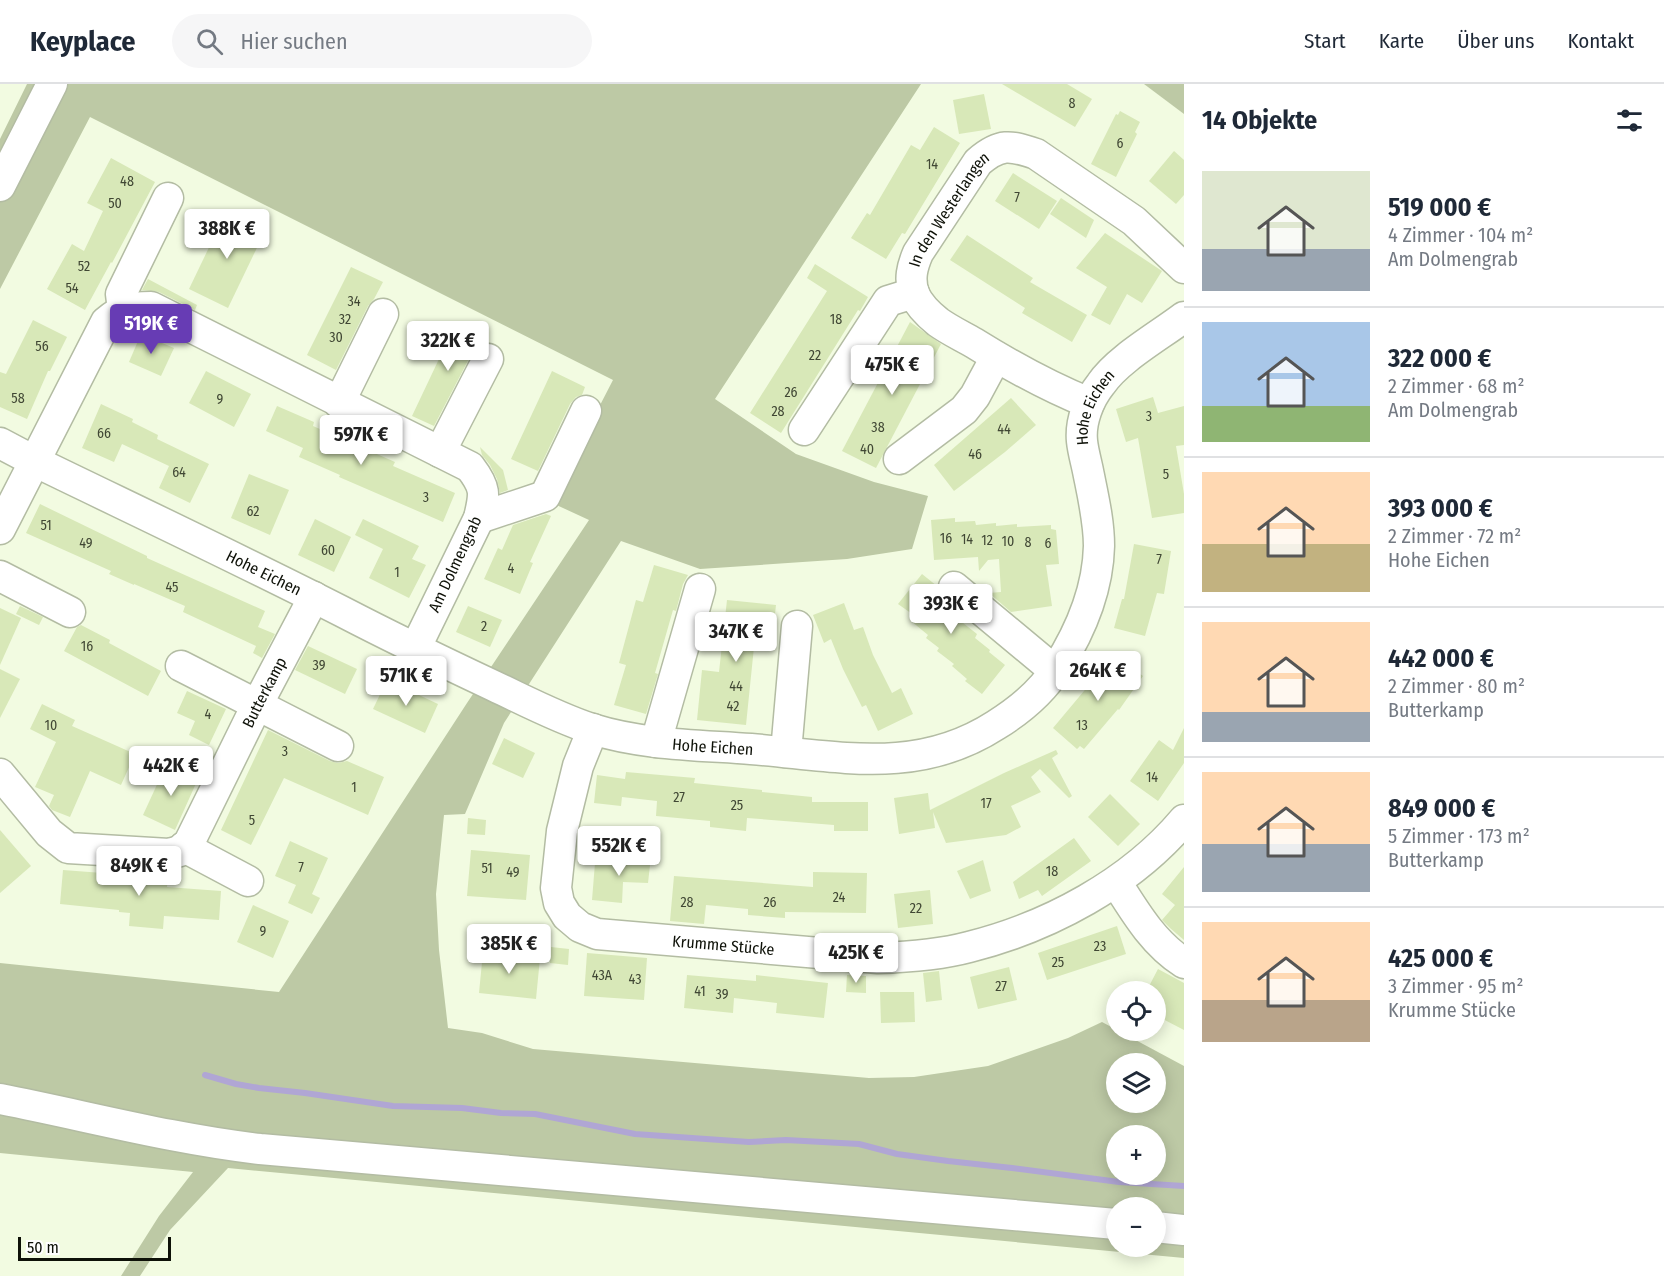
<!DOCTYPE html>
<html lang="de">
<head>
<meta charset="utf-8">
<style>
  body { margin:0; font-family:"Fira Sans Condensed",sans-serif; background:#f6f6f7; color:#1f2937; height:100vh; display:flex; flex-direction:column; font-size:22px; white-space:nowrap }
  * { box-sizing:border-box; margin:0 }
  p { font-size:20px; color:#747a83 }
  .icon { flex:none; width:33px; height:33px; fill:none; stroke:currentColor; stroke-width:2; stroke-linecap:round; stroke-linejoin:round }
  .map { position:relative; flex:1; overflow:hidden }
  .sheet { display:flex; flex-direction:column; background:#fff; width:480px }
  .sheet>* { flex:none }
  .buttons { position:absolute; left:1106px; top:897px; display:grid; gap:12px }
  .buttons a { display:grid; place-items:center; width:60px; height:60px; border-radius:50%; background:#fff; box-shadow:0 3px 15px #0003; font-size:30px }
  .scale { position:absolute; left:18px; bottom:15px; width:153px; box-sizing:border-box; padding-left:6px; border:3px solid #0e1108; border-top:0; font-size:16px; line-height:21px; white-space:nowrap; color:#0e1108; -webkit-text-stroke:4px #fff; paint-order:stroke }
  .price { position:absolute; translate:-50% -51px; padding:0 14px; border-radius:6px; background:#fff; color:#222; font-size:20px; line-height:39px; filter:drop-shadow(0 2px 3px #0008) }
  .price::after { content:''; position:absolute; left:50%; top:36px; width:18px; height:14px; margin-left:-9px; background:inherit; clip-path:polygon(0 0,100% 0,50% 100%) }
  .price.current { background:#673cb4; color:#fff }
  ul { padding:0; list-style:none }
  li { display:flex; align-items:center; gap:18px; height:150px; padding:0 18px }
  li+li { border-top:2px solid #e0e1e3 }
  li span { display:grid; place-items:center; flex:none; width:168px; height:120px; border-radius:0px; color:#555 }
  li>.icon { margin-inline-start:auto }
  span .icon { width:72px; height:72px; fill:#fffc; stroke-width:1 }
  li b { font-size:26px }
  h2 { display:flex; justify-content:space-between; align-items:center; height:72px; padding:0 18px; font-size:26px }
  header { display:flex; align-items:center; gap:36px; box-sizing:border-box; height:84px; padding:0 30px; background:#fff; border-bottom:2px solid #e0e1e3 }
  header strong { font-size:28px }
  nav { display:flex; gap:33px; margin-inline-start:auto; font-size:21px }
  .search { width:420px; height:54px; background:#f6f6f7; display:flex; align-items:center; gap:15px; box-sizing:border-box; padding:0 21px; border-radius:33px; color:#747a83; font-size:22px }
  main { display:flex; flex:1; min-height:0 }
  .map>svg:first-child { display:block }
  .green { fill:#bdc9a5; fill-rule:evenodd }
  .lines { fill:none; stroke-linecap:round; stroke-linejoin:round }
  .stream { stroke:#b0a6d4; stroke-width:6 }
  .building { fill:#d8e8b8 }
  .minor-casing { stroke:#b3bca3; stroke-width:33 }
  .minor { stroke:#fff; stroke-width:30 }
  .labels { text-anchor:middle; dominant-baseline:central; stroke-width:4.5; stroke-linejoin:round; paint-order:stroke }
  .number-label { font-size:14px; fill:#404734 }
  .street-label { font-size:16px; fill:#0e1108; stroke:#fff }
</style>
</head>
<body>
<header>
<strong>Keyplace</strong>
<div class="search"><svg class="icon" aria-label="search" viewBox="0 0 24 24"><circle cx="10" cy="10" r="6"/><path d="M15 15l6 6"/></svg>Hier suchen</div>
<nav><a>Start</a><a>Karte</a><a>Über uns</a><a>Kontakt</a></nav>
</header>
<main>
<div class="map">
<svg width="1184" height="1192" viewBox="0 0 1184 1192">
  <rect width="100%" height="100%" fill="#f2fbe1"/>
  <g class="green">
    <path d="M27 0H921L715 315 796 370 874 398 928 412 912 465 847 475 700 485 621 457 504 639 465 730 444 731 436 810 439 866 448 944 482 949 533 965 869 994 914 993 988 982 1068 954 1102 938 1184 982V1174L228 1084 170 1146 140 1192H121L159 1132 193 1088 0 1069V879L279 908 467 619 589 436 550 418 613 296 90 33 0 205V55ZM1116 980H1155V1018H1116ZM1116 1052H1155V1090H1116ZM1116 1124H1155V1162H1116Z"/>
    <path d="M1144 0H1184V30Z"/>
  </g>
  <g class="lines">
    <path class="stream" d="M205 991 236 1000 259 1004 305 1009 393 1022 462 1024 501 1029 535 1030 635 1050 749 1058 786 1056 859 1060 897 1070 948 1077 1012 1084 1119 1098 1184 1102"/>
  </g>
  <g class="building">
    <path d="M1002 0H1067L1092 15 1075 43Z"/>
    <path d="M984 10 991 45 959 50 953 16Z"/>
    <path d="M1120 27 1140 38 1135 48 1137 50 1116 93 1091 80 1116 30 1118 31Z"/>
    <path d="M934 43 960 59 905 150 902 149 886 175 851 154 867 129 870 131 911 61 920 66Z"/>
    <path d="M1174 67 1184 76V111L1176 120 1149 97Z"/>
    <path d="M111 74 155 98 112 179 111 178 85 226 47 205 72 160 84 167 103 127 87 119Z"/>
    <path d="M1013 89 1057 117 1039 145 995 117Z"/>
    <path d="M1061 114 1094 136 1086 154 1050 130Z"/>
    <path d="M226 128 265 147 228 224 189 205Z"/>
    <path d="M1105 149 1162 187 1142 219 1127 210 1110 241 1091 231 1107 203 1076 184Z"/>
    <path d="M967 151 1033 194 1030 198 1087 231 1072 258 1022 229 1025 224 950 176Z"/>
    <path d="M815 180 868 213 860 227 858 226 781 349 750 329 827 207 807 194Z"/>
    <path d="M351 183 383 198 374 215 368 222 336 286 307 271Z"/>
    <path d="M148 195 197 221 195 226 159 208 142 206Z"/>
    <path d="M33 236 67 253 50 287H48L27 335 0 323V288L6 290Z"/>
    <path d="M457 237 488 252 485 258 478 261 473 267 434 342 412 332Z"/>
    <path d="M910 238 941 260 876 384 842 367Z"/>
    <path d="M141 250 174 264 161 292 129 278Z"/>
    <path d="M206 287 251 310 234 343 189 319Z"/>
    <path d="M552 287 585 303 582 311 576 313 570 320 538 387 511 375Z"/>
    <path d="M1153 313 1158 329 1184 322V361L1176 362 1184 410V429L1152 434 1138 354 1126 358 1116 325Z"/>
    <path d="M1011 314 1036 341 1005 368 954 407 934 381Z"/>
    <path d="M101 320 133 335 132 338 158 351 157 355 209 380 190 419 159 404 169 382 122 360 114 378 82 364Z"/>
    <path d="M277 322 314 338 313 342 395 378 393 382 455 409 443 438 339 393 340 391 299 373 303 364 266 347Z"/>
    <path d="M480 363 503 386 508 406 500 409 497 395 490 381 482 371Z"/>
    <path d="M249 390 289 406 270 451 231 434Z"/>
    <path d="M40 420 147 472V474L265 527 258 543 275 550 262 574 253 569 256 562 183 528 185 522 134 500V501L109 490 111 487 26 449Z"/>
    <path d="M546 430 551 432 530 478 533 479 520 510 484 495 498 464 502 466 513 441Z"/>
    <path d="M955 434V438L975 437 976 441 996 439V442L1017 440V443L1051 441V445L1056 446 1059 480 1046 481 1052 522 1011 528 989 509 1001 508 999 475 988 476 979 487 978 473 934 476 931 436Z"/>
    <path d="M315 435 351 453 334 488 298 471Z"/>
    <path d="M363 435 419 462 412 475 426 481 409 514 369 494 383 465 355 451Z"/>
    <path d="M1134 460 1171 467 1164 510 1157 509 1145 552 1114 544 1122 515H1124Z"/>
    <path d="M654 481 688 491 683 500 676 527 673 526 655 589 658 590 646 630 614 621 626 581 619 579 636 516 643 518Z"/>
    <path d="M922 490 937 502 936 506 943 516 964 535H958L977 550 975 554 990 566 989 568 1005 581 982 610 965 597 967 595 952 582 954 580 937 567 939 564 926 554 928 551 911 537 915 532 898 520Z"/>
    <path d="M727 516 776 521 771 565 754 563 746 641 697 636 702 586 719 588Z"/>
    <path d="M844 519 854 546 863 543 873 571 892 609 901 604 913 630 878 647 866 621 862 623 843 585 831 555 824 559 813 531Z"/>
    <path d="M20 522 43 533 39 541 16 530Z"/>
    <path d="M468 522 502 536 490 563 456 548Z"/>
    <path d="M0 524 21 534 0 581Z"/>
    <path d="M81 541 110 556 109 559 161 587 148 612 64 567 77 543Z"/>
    <path d="M308 562 357 585 345 610 295 586Z"/>
    <path d="M1111 569 1143 592 1119 626 1118 625 1084 665 1080 662 1077 665 1053 644 1084 607Z"/>
    <path d="M0 585 20 595 0 634Z"/>
    <path d="M387 596 438 620 425 649 373 625Z"/>
    <path d="M187 607 226 625 209 661 189 651 195 637 177 629Z"/>
    <path d="M42 620 75 636 72 642 135 670 121 701 90 687 70 733 52 726 49 722 54 711 35 703 56 658 30 645Z"/>
    <path d="M1184 644V679L1158 717 1130 697 1159 656 1173 666Z"/>
    <path d="M268 646 330 677 338 679 347 677 384 693 368 731 284 694 251 761 221 746Z"/>
    <path d="M504 654 535 669 523 694 492 680Z"/>
    <path d="M1056 666 1058 670 1052 674 1072 712 1069 714 1040 685 1031 693 1041 708 1011 722 1021 743 1006 751 946 759 933 728 935 744 899 750 894 714 928 709 930 726 1004 689Z"/>
    <path d="M166 681 198 695 175 746 143 731Z"/>
    <path d="M626 688 695 694 694 699 762 706V708L812 713V718H868V747H834V741L747 734 746 747 710 743V737L656 732 657 717 622 713 621 722 594 719 597 691 625 695Z"/>
    <path d="M1110 710 1140 740 1118 762 1088 733Z"/>
    <path d="M468 734 486 736 485 751 467 750Z"/>
    <path d="M0 746 31 782 0 809Z"/>
    <path d="M1074 754 1091 777 1042 812 1038 806 1019 815 1013 798Z"/>
    <path d="M290 757 328 774 312 810 320 814 312 830 288 819 296 801 275 792Z"/>
    <path d="M471 766 530 771 526 816 467 812Z"/>
    <path d="M626 770 651 772 648 799 623 798 622 819 592 816 595 779 625 781Z"/>
    <path d="M983 776 991 807 970 815 957 787Z"/>
    <path d="M1184 783V856L1170 844 1162 836 1175 821 1162 810Z"/>
    <path d="M63 786 168 794 167 803 221 807 219 836 164 832 163 845 129 842 130 829 119 828V826L60 820Z"/>
    <path d="M813 788 867 789 866 829 785 828V834L748 831V825L706 821 704 840 670 837 674 792 813 803Z"/>
    <path d="M930 806 933 840 898 844 894 810Z"/>
    <path d="M253 821 289 837 273 874 237 858Z"/>
    <path d="M1117 842 1126 870 1047 896 1038 869Z"/>
    <path d="M471 844 489 845 488 864 470 863Z"/>
    <path d="M551 863 569 865 568 881 550 879Z"/>
    <path d="M483 868 540 874 536 915 479 909Z"/>
    <path d="M587 869 647 874 644 916 584 912Z"/>
    <path d="M1009 883 1017 916 978 925 970 893Z"/>
    <path d="M1158 885 1184 899V946L1155 931V908H1146Z"/>
    <path d="M939 887 942 916 926 918 923 889Z"/>
    <path d="M687 891 756 897V891L828 899 824 934 776 929 777 919 734 914 733 929 684 924Z"/>
    <path d="M847 891 866 892V909L846 908Z"/>
    <path d="M880 908H914L915 938 881 939Z"/>
  </g>
  <g class="lines">
    <g class="minor-casing">
      <g id="minor">
        <path d="M0 102 52 0"/>
        <path d="M123 226 121 210 168 114"/>
        <path d="M339 319 383 230"/>
        <path id="s1" d="M1089 319C1049 303 1011 282 974 259 962 252 949 246 938 238 928 230 919 221 914 210 909 195 912 183 918 169L978 78C1000 59 1010 61 1036 70L1134 137 1184 184"/>
        <path d="M804 346 888 217 914 209"/>
        <path id="s2" d="M0 359 34 377C137 427 241 476 343 528 393 554 443 578 494 602 526 617 558 634 592 645 643 661 698 661 751 665 839 672 917 692 996 641 1020 626 1042 608 1057 584 1080 548 1098 505 1099 462 1099 437 1093 412 1088 387 1086 377 1083 367 1082 357 1080 337 1089 315 1101 300 1118 275 1159 252 1184 233"/>
        <path d="M440 368 488 275"/>
        <path d="M899 375 964 326 975 312 996 273"/>
        <path d="M479 434 545 412 586 327"/>
        <path d="M0 445 106 238C122 224 130 223 151 223L470 383C486 404 485 409 479 434L415 565"/>
        <path d="M0 492 70 528"/>
        <path d="M954 503 1055 587"/>
        <path d="M181 582 338 662"/>
        <path id="s3" d="M593 645 578 682 562 747 556 804 559 819 567 832 580 843 597 850 878 874C909 873 939 871 969 863 1049 843 1131 799 1184 736"/>
        <path d="M656 658 700 505"/>
        <path d="M786 668 797 542"/>
        <path id="s4" d="M0 690 49 749 68 764 169 770 180 767 189 759 257 621 314 513"/>
        <path d="M184 763 248 797"/>
        <path d="M1116 798C1135 828 1153 859 1184 879"/>
        <path d="M0 1015C87 1032 172 1055 260 1065L1116 1140"/>
        <path d="M1155 1143 1184 1146"/>
      </g>
    </g>
    <use href="#minor" class="minor"/>
  </g>
  <g class="labels">
    <g class="number-label">
      <text x="1072" y="19">8</text>
      <text x="1120" y="59">6</text>
      <text x="932" y="80">14</text>
      <text x="127" y="97">48</text>
      <text x="1017" y="113">7</text>
      <text x="115" y="119">50</text>
      <text x="84" y="182">52</text>
      <text x="72" y="204">54</text>
      <text x="354" y="217">34</text>
      <text x="345" y="235">32</text>
      <text x="836" y="235">18</text>
      <text x="336" y="253">30</text>
      <text x="42" y="262">56</text>
      <text x="815" y="271">22</text>
      <text x="791" y="308">26</text>
      <text x="18" y="314">58</text>
      <text x="220" y="315">9</text>
      <text x="778" y="327">28</text>
      <text x="1149" y="332">3</text>
      <text x="878" y="343">38</text>
      <text x="1004" y="345">44</text>
      <text x="104" y="349">66</text>
      <text x="867" y="365">40</text>
      <text x="975" y="370">46</text>
      <text x="179" y="388">64</text>
      <text x="1166" y="390">5</text>
      <text x="426" y="413">3</text>
      <text x="253" y="427">62</text>
      <text x="46" y="441">51</text>
      <text x="946" y="454">16</text>
      <text x="967" y="455">14</text>
      <text x="987" y="456">12</text>
      <text x="1008" y="457">10</text>
      <text x="1028" y="458">8</text>
      <text x="86" y="459">49</text>
      <text x="1048" y="459">6</text>
      <text x="328" y="466">60</text>
      <text x="1159" y="475">7</text>
      <text x="511" y="484">4</text>
      <text x="397" y="488">1</text>
      <text x="172" y="503">45</text>
      <text x="484" y="542">2</text>
      <text x="87" y="562">16</text>
      <text x="319" y="581">39</text>
      <text x="736" y="602">44</text>
      <text x="733" y="622">42</text>
      <text x="208" y="630">4</text>
      <text x="51" y="641">10</text>
      <text x="1082" y="641">13</text>
      <text x="285" y="667">3</text>
      <text x="1152" y="693">14</text>
      <text x="354" y="703">1</text>
      <text x="679" y="713">27</text>
      <text x="986" y="719">17</text>
      <text x="737" y="721">25</text>
      <text x="252" y="736">5</text>
      <text x="301" y="783">7</text>
      <text x="487" y="784">51</text>
      <text x="1052" y="787">18</text>
      <text x="513" y="788">49</text>
      <text x="839" y="813">24</text>
      <text x="687" y="818">28</text>
      <text x="770" y="818">26</text>
      <text x="916" y="824">22</text>
      <text x="263" y="847">9</text>
      <text x="1100" y="862">23</text>
      <text x="1058" y="878">25</text>
      <text x="602" y="891">43A</text>
      <text x="635" y="895">43</text>
      <text x="1001" y="902">27</text>
      <text x="700" y="907">41</text>
      <text x="722" y="910">39</text>
    </g>
    <g class="street-label">
      <text stroke="none"><textPath href="#s1" startOffset="304">In den Westerlangen</textPath></text>
      <text stroke="none"><textPath href="#s2" startOffset="1428">Hohe Eichen</textPath></text>
      <text transform="translate(455 480) rotate(-65)">Am Dolmengrab</text>
      <text stroke="none"><textPath href="#s2" startOffset="294">Hohe Eichen</textPath></text>
      <text stroke="none"><textPath href="#s4" startOffset="394">Butterkamp</textPath></text>
      <text stroke="none"><textPath href="#s2" startOffset="780">Hohe Eichen</textPath></text>
      <text stroke="none"><textPath href="#s3" startOffset="357">Krumme Stücke</textPath></text>
    </g>
  </g>
</svg>
<div class="buttons">
<a><svg class="icon" aria-label="locate" viewBox="0 0 24 24"><circle cx="12" cy="12" r="6"/><path d="M12 2v4M12 18v4M2 12h4M18 12h4"/></svg></a>
<a><svg class="icon" aria-label="layers" viewBox="0 0 24 24"><path d="M12 4l9 5-9 5-9-5zM3 14l9 5 9-5"/></svg></a>
<a>+</a>
<a>−</a>
</div>
<div class="scale">50 m</div>
<b class="price" style="left:227px;top:176px">388K €</b>
<b class="price current" style="left:151px;top:271px">519K €</b>
<b class="price" style="left:448px;top:288px">322K €</b>
<b class="price" style="left:892px;top:312px">475K €</b>
<b class="price" style="left:361px;top:382px">597K €</b>
<b class="price" style="left:951px;top:551px">393K €</b>
<b class="price" style="left:736px;top:579px">347K €</b>
<b class="price" style="left:1098px;top:618px">264K €</b>
<b class="price" style="left:406px;top:623px">571K €</b>
<b class="price" style="left:171px;top:713px">442K €</b>
<b class="price" style="left:619px;top:793px">552K €</b>
<b class="price" style="left:139px;top:813px">849K €</b>
<b class="price" style="left:509px;top:891px">385K €</b>
<b class="price" style="left:856px;top:900px">425K €</b>
</div>
<section class="sheet">
<h2>14 Objekte<svg class="icon" aria-label="filters" viewBox="0 0 24 24"><path d="M4 7h16M4 17h16"/><circle cx="9" cy="7" r="2"/><circle cx="15" cy="17" r="2"/></svg></h2>
<ul>
<li><span style="background:linear-gradient(#dfe7d0 65%,#9aa5b1 0)"><svg class="icon" aria-label="home" viewBox="0 0 24 24"><path d="M3 11l9-7 9 7M6 9v11h12V9"/></svg></span><div><b>519 000 €</b><p>4 Zimmer · 104 m²</p><p>Am Dolmengrab</p></div></li>
<li><span style="background:linear-gradient(#a9c7e8 70%,#8fb573 0)"><svg class="icon" aria-label="home" viewBox="0 0 24 24"><path d="M3 11l9-7 9 7M6 9v11h12V9"/></svg></span><div><b>322 000 €</b><p>2 Zimmer · 68 m²</p><p>Am Dolmengrab</p></div></li>
<li><span style="background:linear-gradient(#ffd9b3 60%,#c2b280 0)"><svg class="icon" aria-label="home" viewBox="0 0 24 24"><path d="M3 11l9-7 9 7M6 9v11h12V9"/></svg></span><div><b>393 000 €</b><p>2 Zimmer · 72 m²</p><p>Hohe Eichen</p></div></li>
<li><span style="background:linear-gradient(#ffd9b3 75%,#9aa5b1 0)"><svg class="icon" aria-label="home" viewBox="0 0 24 24"><path d="M3 11l9-7 9 7M6 9v11h12V9"/></svg></span><div><b>442 000 €</b><p>2 Zimmer · 80 m²</p><p>Butterkamp</p></div></li>
<li><span style="background:linear-gradient(#ffd9b3 60%,#9aa5b1 0)"><svg class="icon" aria-label="home" viewBox="0 0 24 24"><path d="M3 11l9-7 9 7M6 9v11h12V9"/></svg></span><div><b>849 000 €</b><p>5 Zimmer · 173 m²</p><p>Butterkamp</p></div></li>
<li><span style="background:linear-gradient(#ffd9b3 65%,#b9a48a 0)"><svg class="icon" aria-label="home" viewBox="0 0 24 24"><path d="M3 11l9-7 9 7M6 9v11h12V9"/></svg></span><div><b>425 000 €</b><p>3 Zimmer · 95 m²</p><p>Krumme Stücke</p></div></li>
</ul>
</section>
</main>
</body>
</html>
